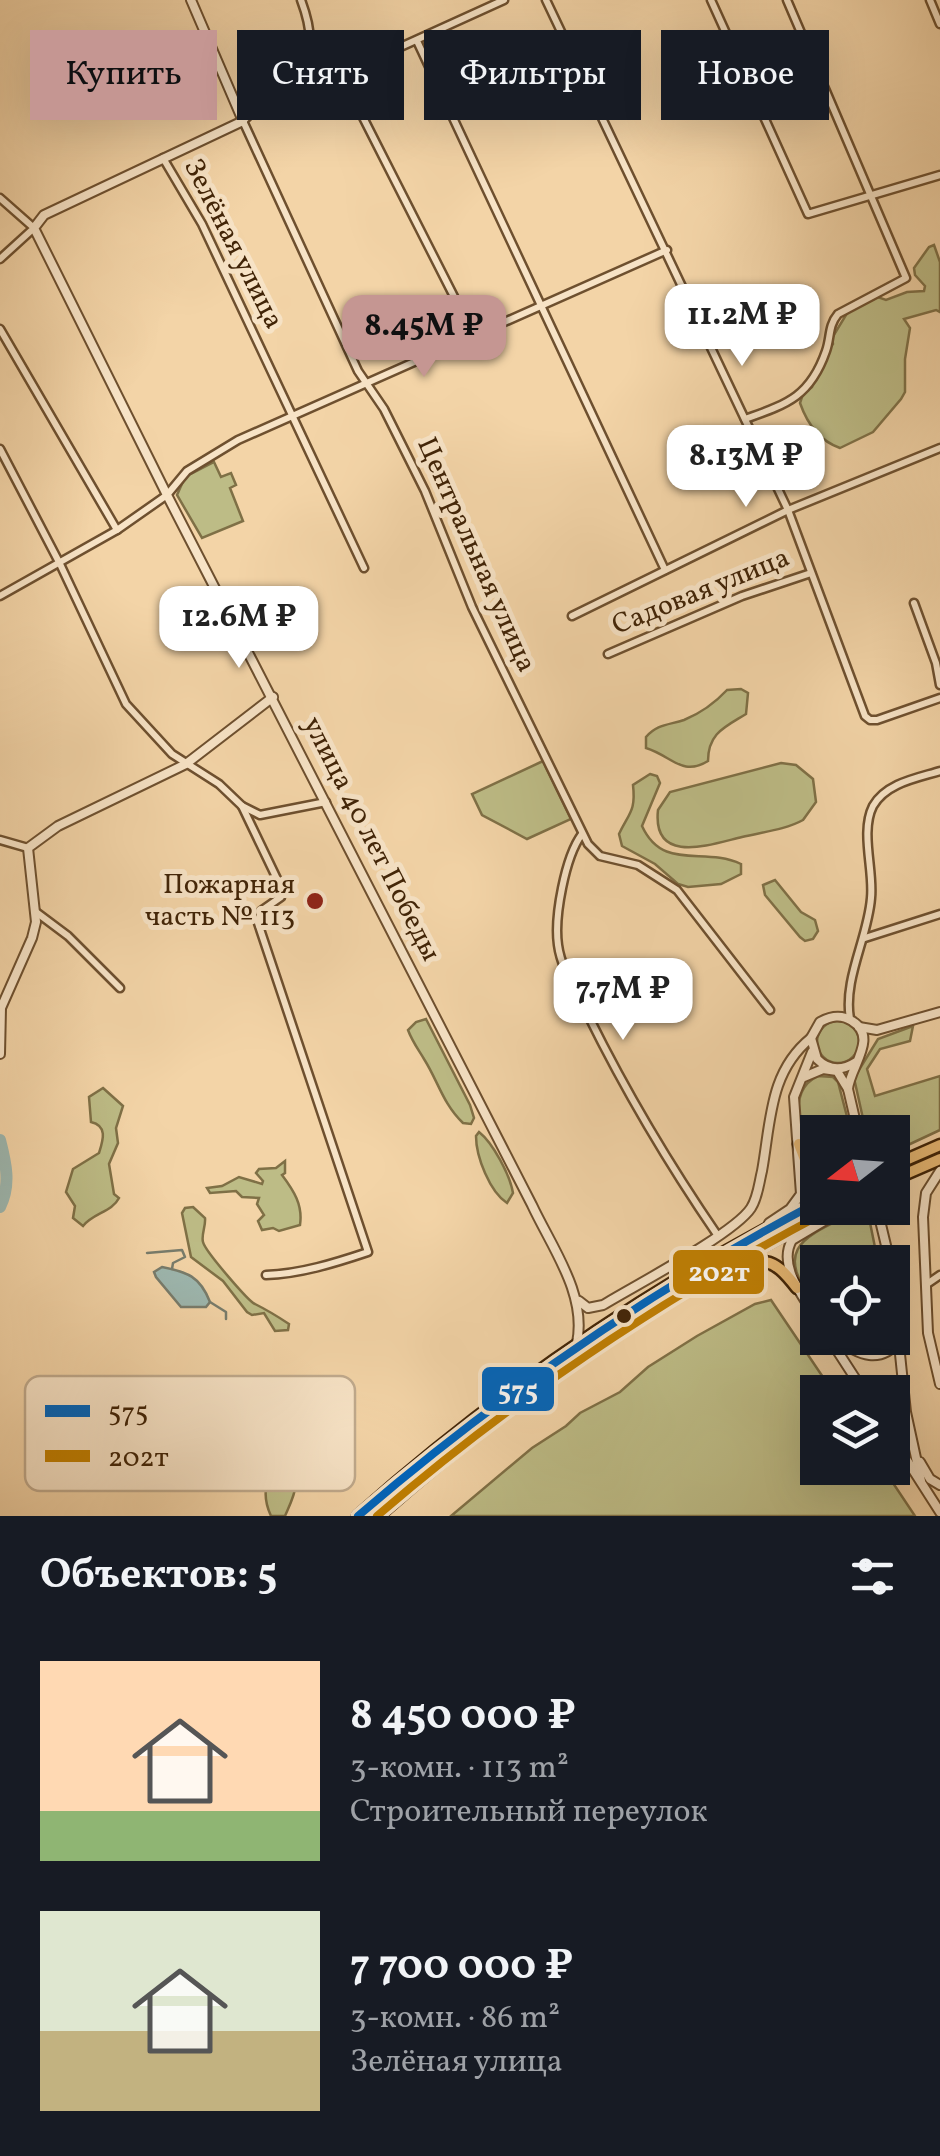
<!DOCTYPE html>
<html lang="ru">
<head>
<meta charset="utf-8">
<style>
  body { margin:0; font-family:Vollkorn,serif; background:#242831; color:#f1f3f6; height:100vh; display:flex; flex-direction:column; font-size:38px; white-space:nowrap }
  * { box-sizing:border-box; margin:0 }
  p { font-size:32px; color:#9ea1a6 }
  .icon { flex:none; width:55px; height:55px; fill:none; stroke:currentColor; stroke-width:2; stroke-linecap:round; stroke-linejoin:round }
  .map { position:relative; height:1516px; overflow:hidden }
  .details { display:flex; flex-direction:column; background:#171b24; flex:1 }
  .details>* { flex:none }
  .guide { position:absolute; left:30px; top:30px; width:880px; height:90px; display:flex; gap:20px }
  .needle { width:65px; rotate:253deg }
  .controls { position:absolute; left:800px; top:1115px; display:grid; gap:20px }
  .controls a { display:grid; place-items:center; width:110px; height:110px; border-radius:0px; background:#171b24; box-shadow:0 10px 40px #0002; font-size:50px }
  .price { position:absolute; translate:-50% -85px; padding:0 22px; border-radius:20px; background:#fff; color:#222; font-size:32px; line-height:65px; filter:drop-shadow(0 2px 5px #0008) }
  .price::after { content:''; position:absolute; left:50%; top:60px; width:30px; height:22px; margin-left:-15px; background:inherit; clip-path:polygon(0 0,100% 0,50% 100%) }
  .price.on { background:#c59692; color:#111 }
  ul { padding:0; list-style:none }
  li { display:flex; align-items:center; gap:30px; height:250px; padding:0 40px }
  li span { display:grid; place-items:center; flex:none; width:280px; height:200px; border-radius:0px; color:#555 }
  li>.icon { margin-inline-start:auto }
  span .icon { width:120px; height:120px; fill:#fffc; stroke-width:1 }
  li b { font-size:42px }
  h2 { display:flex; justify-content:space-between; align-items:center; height:120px; padding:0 40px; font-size:42px }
  .chip { padding:0 35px; border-radius:0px; background:#171b24; box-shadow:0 10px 40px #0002; font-size:35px; line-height:90px }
  .chip.on { background:#c59692; color:#111 }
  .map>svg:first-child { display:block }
  .green { fill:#bdbc86; stroke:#7f7046; stroke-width:2.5 }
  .water { fill:#9db7af; stroke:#787c6c; stroke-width:2.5 }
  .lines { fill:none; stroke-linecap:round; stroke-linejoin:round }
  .stream { stroke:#787c6c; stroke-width:2.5 }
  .river { stroke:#9db7af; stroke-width:12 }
  .minor-casing { stroke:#6e502f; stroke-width:11 }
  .tertiary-casing { stroke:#6e502f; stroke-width:12 }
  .trunk-casing { stroke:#412407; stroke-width:15 }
  .minor { stroke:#f7e3c6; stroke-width:6 }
  .tertiary { stroke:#f7e3c6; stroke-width:8 }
  .trunk { stroke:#eaba74; stroke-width:10 }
  .bus-1-casing { stroke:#f7e3c6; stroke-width:15 }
  .bus-2-casing { stroke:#f7e3c6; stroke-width:15 }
  .bus-1 { stroke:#0065bd; stroke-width:8 }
  .bus-2 { stroke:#c07f02; stroke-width:8 }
  .poi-dot { fill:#8f2418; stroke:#f7e3c6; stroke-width:4 }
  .bus-dot { fill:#412407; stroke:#f7e3c6; stroke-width:4 }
  .labels { text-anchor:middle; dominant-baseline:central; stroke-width:10; stroke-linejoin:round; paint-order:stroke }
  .street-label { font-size:28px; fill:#412407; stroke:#f7e3c6 }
  .poi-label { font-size:28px; fill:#412407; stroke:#f7e3c6; text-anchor:end }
  .key { fill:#f7e3c6; stroke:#c0aa8d; stroke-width:2.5 }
  .key-label { font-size:28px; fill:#412407 }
  .line-badge { stroke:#f7e3c6; stroke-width:4 }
  .badge-label { font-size:28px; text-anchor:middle; font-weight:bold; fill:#fff }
</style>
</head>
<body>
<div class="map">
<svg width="940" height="1516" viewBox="0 0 940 1516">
  <rect width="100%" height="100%" fill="#f3d4a7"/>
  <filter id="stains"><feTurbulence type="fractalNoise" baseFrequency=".002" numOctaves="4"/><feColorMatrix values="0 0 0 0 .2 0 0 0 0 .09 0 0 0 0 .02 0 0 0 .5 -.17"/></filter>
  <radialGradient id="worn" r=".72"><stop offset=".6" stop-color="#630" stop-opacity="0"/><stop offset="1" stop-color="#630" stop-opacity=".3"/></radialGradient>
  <g class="green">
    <path d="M934 245 940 262V312L936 310 904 319 910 328 905 359V392L901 399 873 432 840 448C820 441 807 423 800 403L803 394 812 387 815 367 833 344 832 338 852 305 872 295 886 300 907 292 924 291 925 286 915 275 914 268 929 247Z"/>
    <path d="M214 462 221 477 231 473 236 485 230 488 243 521 202 538 177 495 185 477Z"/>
    <path d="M741 689 748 693 746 714C725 727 708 733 708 761 682 777 672 756 646 748V737C657 724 669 725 684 720 701 713 714 704 727 690Z"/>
    <path d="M543 761 571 819 527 839 482 815 472 794Z"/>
    <path d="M781 763 796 765 813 779 816 802 803 820C785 830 762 832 742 837 712 844 652 866 658 810L670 792Z"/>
    <path d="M650 774 657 776 660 783 642 826C663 872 704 846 741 864V874L721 884 688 887 678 884 655 864 622 846 619 834C629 813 636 811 633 785Z"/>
    <path d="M775 880 801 912 815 920 818 931 813 939 805 941 800 937 765 895 763 885Z"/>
    <path d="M426 1019 470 1105 474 1118 471 1124 463 1123C443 1104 438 1081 424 1059 418 1049 412 1041 408 1030L416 1022Z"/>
    <circle cx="838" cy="1042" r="21"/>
    <path d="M913 1026 910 1041 880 1049 867 1069 875 1096 940 1076V1130L893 1152 892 1132H866L854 1078 878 1039Z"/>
    <path d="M818 1076 833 1077 838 1082 851 1132H818L817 1174C804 1147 782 1092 818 1076Z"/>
    <path d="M103 1088 123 1106 116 1128 118 1143 109 1164 114 1194 119 1198C112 1212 93 1213 83 1226L73 1218 75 1206 66 1192 73 1169 99 1153C103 1140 108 1126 91 1122L89 1097Z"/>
    <path d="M479 1132C493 1143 510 1175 513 1193L507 1203C490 1192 476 1157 476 1136Z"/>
    <path d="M285 1161V1173L282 1175C294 1191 303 1205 300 1225L279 1231 273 1228 262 1230 258 1221 264 1215 257 1204 259 1198 242 1197 236 1191 210 1193 207 1188 222 1186 239 1177 262 1184 263 1181 256 1173 259 1169 276 1168Z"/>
    <path d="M193 1207 205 1218C206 1226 201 1235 203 1242 205 1251 249 1302 255 1304 267 1310 277 1316 289 1324L288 1330 275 1331 264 1313 252 1315 247 1312 223 1281 191 1257 182 1213 185 1208Z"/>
    <path d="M863 1208H867L878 1262H818L817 1306C766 1243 812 1235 863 1208Z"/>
    <path d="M771 1300 833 1392H818V1468H883L915 1516H451L532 1448 566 1426 580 1413 620 1392 648 1367 697 1336 755 1304Z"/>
    <path d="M286 1461C303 1481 294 1495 285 1516H271C261 1494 266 1481 277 1462Z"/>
  </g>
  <path class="water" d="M162 1267C187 1272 200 1276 210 1302L206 1307H181L156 1277 154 1272Z"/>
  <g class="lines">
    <g class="stream">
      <path d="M147 1253 182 1250 185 1257 173 1263 172 1269"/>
      <path d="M210 1302 226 1312V1319"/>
    </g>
    <path class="river" d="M0 1140C6 1163 11 1185 0 1207"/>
    <g class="minor-casing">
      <g id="minor">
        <path d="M504 0 341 74 257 108 243 121 358 371 384 409 425 491 472 607 588 844 600 856 638 865 677 890 770 1010"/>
        <path d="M546 0 788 510 865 716 870 720H877L940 698"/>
        <path d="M711 0 808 214 940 175"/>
        <path d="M930 0 940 24"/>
        <path d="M417 41 665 570"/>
        <path d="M341 74 475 338"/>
        <path d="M297 92C310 53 316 40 301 0"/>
        <path d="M163 158 202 224 364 568"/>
        <path d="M0 198 34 228 0 259"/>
        <path d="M0 329 117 530"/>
        <path d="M745 419C787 404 810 397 826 351 831 337 828 326 838 314L906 278 787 0"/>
        <path d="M0 449 60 564 126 704 172 754 219 784 242 806 260 815 326 802"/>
        <path d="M0 596 117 530 167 495 187 471 238 440 667 250"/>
        <path d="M914 603 936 663 940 685"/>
        <path d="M572 616 788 510 940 448"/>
        <path d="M608 654 742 596 811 573"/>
        <path d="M242 806 278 881 281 897 261 911 258 923 368 1252C335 1263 300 1274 266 1275"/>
        <path d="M582 834C565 857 554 917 558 945 561 968 575 989 585 1009 624 1089 668 1163 718 1236"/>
        <path d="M0 840 28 848"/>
        <path d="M36 912 68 936 120 988"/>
        <path d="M865 938 940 914"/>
        <path d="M850 1019C843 979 868 938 871 898 874 870 860 832 873 806 886 783 917 778 940 771"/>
        <path d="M927 1284 940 1275"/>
      </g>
    </g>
    <g class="tertiary-casing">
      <g id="tertiary">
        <path d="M191 0 243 121 44 215 34 228 167 495 532 1205C552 1248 587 1294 577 1343"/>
        <path d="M859 1027 877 1030 940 1012"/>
        <path d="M0 1054 1 1008 32 938 36 922 28 848 58 826 186 764 273 697"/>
        <path d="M804 1077 823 1069 837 1071 848 1089 858 1132"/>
        <path d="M848 1089C850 1067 879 1037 852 1021 841 1014 831 1016 820 1022L811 1038 817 1059C829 1071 842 1071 856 1062"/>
        <path d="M940 1171 926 1193 923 1217 928 1333 940 1384"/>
        <path d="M877 1208 890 1262"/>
        <path d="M769 1223 790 1209 801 1194 794 1097 812 1052"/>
        <path d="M892 1277 906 1412 921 1481"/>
        <path d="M579 1301 588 1308 603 1305C634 1286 734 1234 751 1208 758 1197 759 1183 762 1171 771 1121 769 1072 811 1038"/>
        <path d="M818 1320C804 1298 777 1266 792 1240L846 1208"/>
        <path d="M829 1338 864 1392"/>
        <path d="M837 1338C858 1356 881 1365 901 1339"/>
        <path d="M892 1437 940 1512"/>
        <path d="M920 1462 930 1479 940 1485"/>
      </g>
    </g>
    <g class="trunk-casing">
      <g id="trunk">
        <path d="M799 1144 811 1175 818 1183"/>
        <path d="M892 1166 940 1145"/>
        <path d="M892 1180 940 1159"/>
        <path d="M725 1273C763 1258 771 1254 797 1288"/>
        <path d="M358 1516C498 1392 651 1286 818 1202"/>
        <path d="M378 1516C516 1393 670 1291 835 1208"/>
      </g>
    </g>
    <use href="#minor" class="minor"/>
    <use href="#tertiary" class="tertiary"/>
    <use href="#trunk" class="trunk"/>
    <g class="bus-1-casing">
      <path id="bus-1" d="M358 1516C500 1394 651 1290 818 1202"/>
    </g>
    <g class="bus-2-casing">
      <path id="bus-2" d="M377 1516C515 1397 663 1298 824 1213"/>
    </g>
    <use href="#bus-1" class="bus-1"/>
    <use href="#bus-2" class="bus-2"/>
  </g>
  <circle class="poi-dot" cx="315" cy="901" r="10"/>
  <circle class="bus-dot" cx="624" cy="1316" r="9"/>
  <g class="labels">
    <g class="street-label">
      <text transform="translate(233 244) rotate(63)">Зелёная улица</text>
      <text transform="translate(476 555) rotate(66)">Центральная улица</text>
      <text transform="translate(701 592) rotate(-22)">Садовая улица</text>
      <text transform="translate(371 839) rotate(63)">улица 40 лет Победы</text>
    </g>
    <g class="poi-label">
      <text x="295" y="885">Пожарная<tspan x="295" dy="32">часть № 113</tspan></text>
    </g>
  </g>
  <rect x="25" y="1376" width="330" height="115" rx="15" class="key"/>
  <rect x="45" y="1405" width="45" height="12" fill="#0065bd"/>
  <rect x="45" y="1450" width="45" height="12" fill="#c07f02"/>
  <g class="key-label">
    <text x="108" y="1421">575</text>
    <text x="108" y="1466">202т</text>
  </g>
  <g class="line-badge">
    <rect x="671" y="1248" width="95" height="48" rx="10" fill="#c07f02"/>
    <rect x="480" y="1365" width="76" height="48" rx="10" fill="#0065bd"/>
  </g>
  <g class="badge-label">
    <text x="719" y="1281">202т</text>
    <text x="518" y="1399">575</text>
  </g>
  <rect width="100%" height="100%" filter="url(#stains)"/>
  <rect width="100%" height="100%" fill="url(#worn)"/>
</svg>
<div class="controls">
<a><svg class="needle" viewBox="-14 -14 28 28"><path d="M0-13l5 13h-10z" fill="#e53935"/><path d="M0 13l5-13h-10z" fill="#9ea1a6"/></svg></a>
<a><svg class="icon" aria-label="locate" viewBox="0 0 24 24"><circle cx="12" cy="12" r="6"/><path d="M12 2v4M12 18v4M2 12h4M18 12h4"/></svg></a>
<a><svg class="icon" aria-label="layers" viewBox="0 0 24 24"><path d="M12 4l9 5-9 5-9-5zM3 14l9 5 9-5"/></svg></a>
</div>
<b class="price" style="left:742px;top:369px">11.2M ₽</b>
<b class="price on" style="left:424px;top:380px">8.45M ₽</b>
<b class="price" style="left:746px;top:510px">8.13M ₽</b>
<b class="price" style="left:239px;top:671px">12.6M ₽</b>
<b class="price" style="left:623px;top:1043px">7.7M ₽</b>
<div class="guide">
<a class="chip on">Купить</a>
<a class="chip">Снять</a>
<a class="chip">Фильтры</a>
<a class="chip">Новое</a>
</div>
</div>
<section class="details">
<h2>Объектов: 5<svg class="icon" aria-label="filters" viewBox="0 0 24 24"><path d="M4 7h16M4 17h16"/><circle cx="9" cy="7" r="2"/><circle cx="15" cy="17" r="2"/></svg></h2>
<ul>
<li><span style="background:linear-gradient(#ffd9b3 75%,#8fb573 0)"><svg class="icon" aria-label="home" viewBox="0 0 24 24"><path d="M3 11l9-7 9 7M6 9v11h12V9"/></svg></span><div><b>8 450 000 ₽</b><p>3-комн. · 113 m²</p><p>Строительный переулок</p></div></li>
<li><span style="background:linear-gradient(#dfe7d0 60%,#c2b280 0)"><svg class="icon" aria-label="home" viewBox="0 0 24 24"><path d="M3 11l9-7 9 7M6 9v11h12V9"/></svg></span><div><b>7 700 000 ₽</b><p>3-комн. · 86 m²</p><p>Зелёная улица</p></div></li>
</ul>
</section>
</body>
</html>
